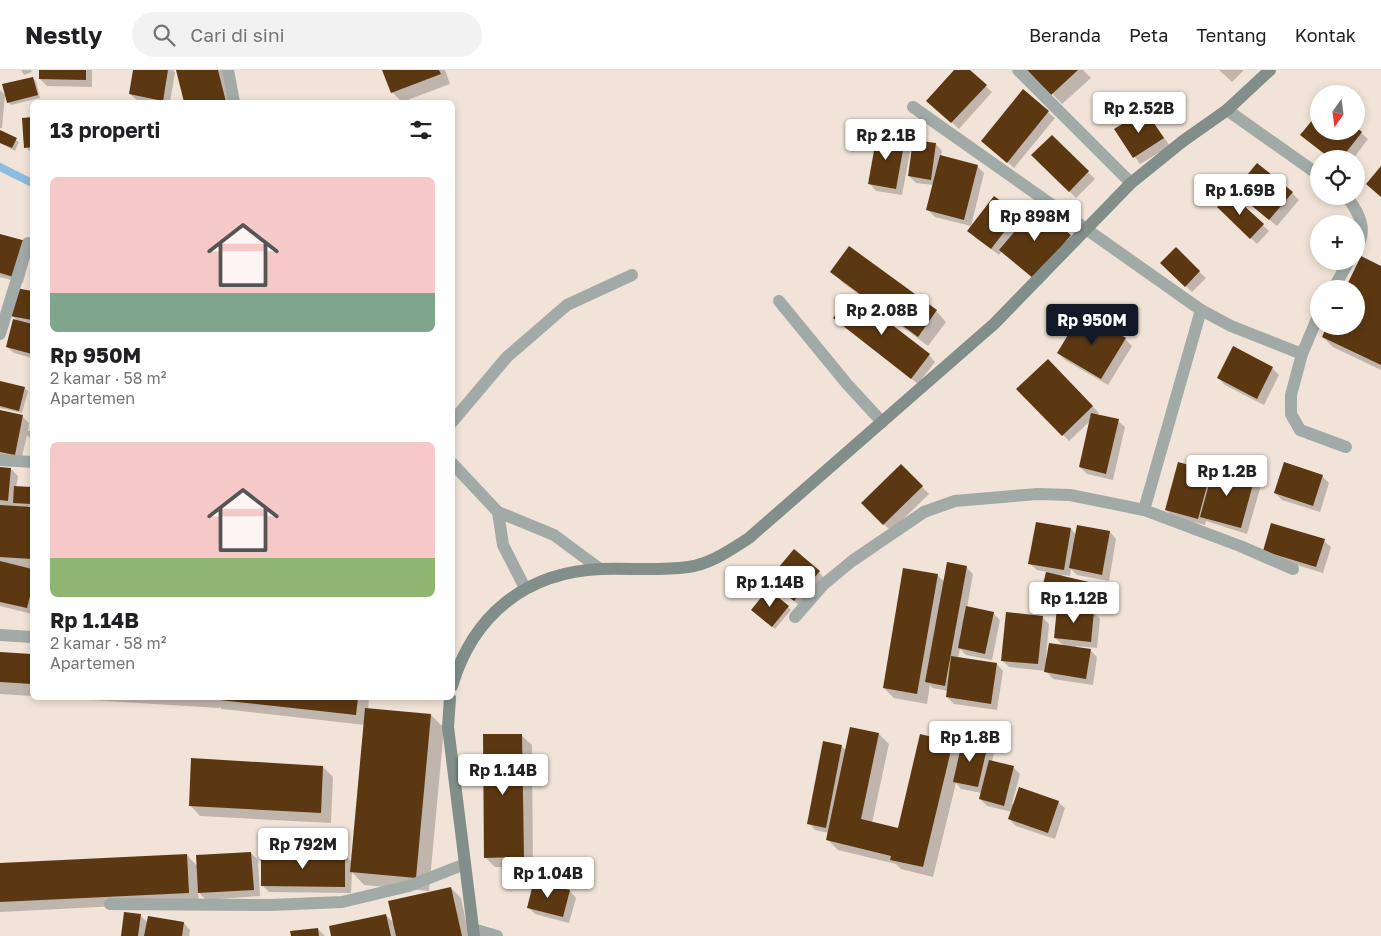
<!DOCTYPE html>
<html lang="id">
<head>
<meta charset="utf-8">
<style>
  body { margin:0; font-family:"Golos Text",sans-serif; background:#f2f2f2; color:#202124; height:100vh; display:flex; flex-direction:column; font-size:19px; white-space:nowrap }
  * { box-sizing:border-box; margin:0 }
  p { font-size:16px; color:#757577 }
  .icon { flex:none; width:28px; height:28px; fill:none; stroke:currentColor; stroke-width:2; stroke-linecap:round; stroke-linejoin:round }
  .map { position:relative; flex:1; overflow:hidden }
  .panel { position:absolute; left:30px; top:30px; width:425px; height:600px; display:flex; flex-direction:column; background:#fff; border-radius:8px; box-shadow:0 2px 8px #0003 }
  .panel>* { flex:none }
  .needle { width:32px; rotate:194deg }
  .controls { position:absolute; left:1310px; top:15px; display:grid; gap:10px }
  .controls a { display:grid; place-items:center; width:55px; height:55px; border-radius:50%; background:#fff; box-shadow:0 2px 8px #0003; font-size:25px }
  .price { position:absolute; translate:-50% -42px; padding:0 11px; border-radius:5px; background:#fff; color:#222; font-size:16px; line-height:32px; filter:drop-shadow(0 1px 2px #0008) }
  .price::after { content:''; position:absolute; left:50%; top:30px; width:15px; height:11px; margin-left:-8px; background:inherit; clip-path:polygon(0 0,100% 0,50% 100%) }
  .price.active { background:#111827; color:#fff }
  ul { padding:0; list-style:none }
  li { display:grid; align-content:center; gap:10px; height:265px; padding:0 20px }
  li span { display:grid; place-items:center; height:155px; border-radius:8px; color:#555 }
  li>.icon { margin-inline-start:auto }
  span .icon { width:90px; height:90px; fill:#fffc; stroke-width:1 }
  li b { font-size:21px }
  h2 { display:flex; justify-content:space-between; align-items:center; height:60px; padding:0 20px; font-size:21px }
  header { display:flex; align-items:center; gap:30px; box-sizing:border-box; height:70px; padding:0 25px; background:#fff; border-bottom:1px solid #e0e0e0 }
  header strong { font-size:24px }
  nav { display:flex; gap:28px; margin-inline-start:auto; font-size:18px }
  .search { width:350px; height:45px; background:#f2f2f2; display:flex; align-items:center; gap:12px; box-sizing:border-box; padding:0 18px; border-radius:28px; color:#757577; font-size:19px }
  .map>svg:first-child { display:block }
  .shadow { fill:#0003 }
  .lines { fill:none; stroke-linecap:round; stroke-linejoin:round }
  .stream { stroke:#8ebbe0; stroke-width:8 }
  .building { fill:#5c3812 }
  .lane { stroke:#a2aaa8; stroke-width:12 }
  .street { stroke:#a2aaa8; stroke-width:12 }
  .secondary { stroke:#818e89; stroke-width:12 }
</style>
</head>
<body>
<header>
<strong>Nestly</strong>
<div class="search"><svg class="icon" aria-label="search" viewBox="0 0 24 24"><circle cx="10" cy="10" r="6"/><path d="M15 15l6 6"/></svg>Cari di sini</div>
<nav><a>Beranda</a><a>Peta</a><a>Tentang</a><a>Kontak</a></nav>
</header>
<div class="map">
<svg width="1381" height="866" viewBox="0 0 1381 866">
  <rect width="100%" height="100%" fill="#f1e3d7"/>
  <g class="shadow">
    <path d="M21 0H31L32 2 24 5Z"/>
    <path d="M41 0H92V17L47 16 40 9Z"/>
    <path d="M134 0H173L175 3 170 32H139L130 24Z"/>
    <path d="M178 0H228L235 32H185Z"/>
    <path d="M384 0H445L450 14 402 32 392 22Z"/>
    <path d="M956 0H968L992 22 959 59 935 37Z"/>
    <path d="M1029 0H1083L1091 8 1062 34Z"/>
    <path d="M1219 0H1244L1232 12Z"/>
    <path d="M33 8 36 11 40 28 11 35 8 32Z"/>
    <path d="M0 20 5 25 2 58H0Z"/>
    <path d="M1023 21 1055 48 1014 98 983 71Z"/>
    <path d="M1145 41 1170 76 1140 94 1116 60Z"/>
    <path d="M24 49H32V84L26 77Z"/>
    <path d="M0 61 19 72 15 81 0 73Z"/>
    <path d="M1319 61 1361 63 1368 69 1353 89H1331Z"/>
    <path d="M1052 66 1095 109 1076 128 1033 85Z"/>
    <path d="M904 70 911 77 902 125 876 121 870 114Z"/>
    <path d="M936 74 942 81 941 87 977 96 984 103 971 156 935 147 928 140 934 115 916 113 909 106Z"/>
    <path d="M1292 123 1299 130 1277 156 1242 128Z"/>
    <path d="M1231 125 1269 161 1257 174 1218 137Z"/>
    <path d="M994 128 1024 152 1070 166 1076 173 1041 215 1002 181 999 185 975 167Z"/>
    <path d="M0 166 32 179 23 213 0 207Z"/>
    <path d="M849 178 936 241 946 252 928 276 842 212 832 202Z"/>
    <path d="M1176 179 1206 208 1192 222 1162 193Z"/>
    <path d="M1381 197V300L1333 277 1323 267 1356 256Z"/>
    <path d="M17 219 32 222V288L14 283 7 277 18 252 12 245Z"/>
    <path d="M1082 243 1125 269 1132 276 1108 315 1065 290 1058 283Z"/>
    <path d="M835 248 929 285 935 292 918 314Z"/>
    <path d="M1048 290 1099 343 1096 346 1118 351 1125 357 1113 410 1087 404 1080 397 1090 351 1069 371 1018 319Z"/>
    <path d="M1272 298 1279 305 1264 335 1225 315 1218 308Z"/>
    <path d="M0 312 24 318 28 321 22 343 0 338Z"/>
    <path d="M0 342 23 347 29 353 28 361H30L32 351V371L27 365 21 391 0 387Z"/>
    <path d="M901 395 929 424 891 461 862 433Z"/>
    <path d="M0 398 11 399 18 406 16 418 32 419V436H28V438L32 439V498L30 500H32V544L0 536Z"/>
    <path d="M1210 402 1213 405 1254 408 1261 415 1247 464 1206 451 1205 455 1173 447 1166 440Z"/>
    <path d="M1322 406 1329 413 1320 442 1282 430 1275 423Z"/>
    <path d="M1071 459 1076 465 1110 462 1116 469 1109 511 1077 505 1071 499 1070 506 1063 505V507L1092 514 1099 521 1094 543 1100 549 1097 578 1076 576V578L1090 580 1097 587 1093 615 1053 609 1046 601 1009 597 1002 590 1042 547 1049 554 1046 588 1064 576 1055 568 1070 538 1048 533 1042 526 1047 502 1037 500 1030 494Z"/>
    <path d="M1324 471 1331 477 1323 503 1271 487 1264 480Z"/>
    <path d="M966 497 973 504 967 538 993 543 1000 550 992 590 966 585 960 579 958 588 997 594 1003 601 997 640 954 634 947 627 948 621 933 618 930 615 927 634 894 628 884 618 937 505 945 512Z"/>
    <path d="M819 502 825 509 801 537 776 516Z"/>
    <path d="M788 537 791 540 775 559 755 543Z"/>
    <path d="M0 583 32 585V626L0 624Z"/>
    <path d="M57 628H369L368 639 431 645 444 658 429 821 364 815 352 802 351 823 269 822 262 815 345 785 352 792 365 655 222 639 219 637V638Z"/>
    <path d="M850 658 879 664 889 674 872 753 898 759 921 666 953 673 961 682 987 675 994 682 992 692 1013 697 1020 704 1012 734 1058 732 1065 738 1055 769 1016 756 1009 749 1012 742 987 736 980 729 982 723 961 719 956 713 933 807 901 799 896 794 838 780 828 770 829 763 815 760 809 753 841 676 846 680Z"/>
    <path d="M521 665 532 675 533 797H495L485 787Z"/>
    <path d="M323 697 333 707 331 753 200 746 190 735Z"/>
    <path d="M251 783 258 790 260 826 206 830 198 822 199 832 0 842V794L187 785 197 796Z"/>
    <path d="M535 812 570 821 576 828 569 853 535 844 528 837Z"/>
    <path d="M451 818 461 828 469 866H333L386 845 395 854Z"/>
    <path d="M140 845 148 853H184L190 860 189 866H122Z"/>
    <path d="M318 859 325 866H292Z"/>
  </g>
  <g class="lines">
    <path class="stream" d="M0 97 32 113"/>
  </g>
  <g class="building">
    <path d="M39 0H86V10L39 9Z"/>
    <path d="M133 0H168L163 31 129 24Z"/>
    <path d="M176 0H218L226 32H184Z"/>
    <path d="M382 0H439L441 4 391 23Z"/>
    <path d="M954 0H970L987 15 951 53 926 31Z"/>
    <path d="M1027 0H1078L1051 25Z"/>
    <path d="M33 7 38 25 7 33 2 14Z"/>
    <path d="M1023 19 1049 41 1007 93 981 71Z"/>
    <path d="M1145 40 1164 68 1133 88 1114 59Z"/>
    <path d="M1319 42V61H1356V57L1362 62 1341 89H1331L1300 65Z"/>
    <path d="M32 47V77L24 78 22 48Z"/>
    <path d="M0 60 17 68 12 78 0 73Z"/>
    <path d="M877 64 905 69 896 119 868 114Z"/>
    <path d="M1052 65 1089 101 1069 122 1031 85Z"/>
    <path d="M913 70 936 73 931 110 908 106Z"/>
    <path d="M940 85 978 95 964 150 926 140Z"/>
    <path d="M1257 93 1293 122 1269 150 1234 121Z"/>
    <path d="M1381 96V127L1366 114Z"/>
    <path d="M1230 123 1264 154 1250 169 1217 137Z"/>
    <path d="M994 126 1018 144 991 179 967 161Z"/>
    <path d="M1036 136 1071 165 1034 209 999 180Z"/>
    <path d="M0 164 26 171 17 208 0 203Z"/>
    <path d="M849 176 937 240 918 267 830 202Z"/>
    <path d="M1176 177 1200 201 1185 217 1160 193Z"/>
    <path d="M1361 186 1381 196V295L1322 267 1327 256H1356V219H1345Z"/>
    <path d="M16 218 32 221V250L10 246Z"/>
    <path d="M852 224 930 284 911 309 833 248Z"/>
    <path d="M1082 242 1126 268 1101 309 1057 283Z"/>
    <path d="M13 249 32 254V284L6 277Z"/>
    <path d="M1233 276 1273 297 1257 329 1217 308Z"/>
    <path d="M1048 289 1093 336 1062 366 1016 319Z"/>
    <path d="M0 311 25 317 19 341 0 336Z"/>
    <path d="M0 340 23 345 15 385 0 382Z"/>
    <path d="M1091 343 1119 349 1106 404 1079 397Z"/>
    <path d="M1178 392 1211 401 1198 449 1165 440Z"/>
    <path d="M1284 392 1323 405 1313 436 1274 423Z"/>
    <path d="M901 394 923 416 883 455 861 433Z"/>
    <path d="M1214 396 1255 407 1241 458 1200 447Z"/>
    <path d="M0 397 11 398 8 431 0 430Z"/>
    <path d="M14 416 32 417V434L13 433Z"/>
    <path d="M0 435 32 437V489L0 487Z"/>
    <path d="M1036 452 1071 458 1064 500 1028 494Z"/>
    <path d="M1271 453 1325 469 1316 497 1263 481Z"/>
    <path d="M1077 455 1110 461 1102 505 1069 498Z"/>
    <path d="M794 479 820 501 794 531 768 510Z"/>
    <path d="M0 491 32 499V518L27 538 0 532Z"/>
    <path d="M947 492 967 496 945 616 925 612Z"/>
    <path d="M903 498 938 504 917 624 883 618Z"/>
    <path d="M1046 502 1093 513 1087 538 1040 527Z"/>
    <path d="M768 519 789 536 772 557 751 540Z"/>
    <path d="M966 536 994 542 985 584 958 578Z"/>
    <path d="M1057 537 1094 541 1091 572 1054 568Z"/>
    <path d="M1006 542 1043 546 1038 594 1001 591Z"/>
    <path d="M1049 573 1091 579 1086 609 1044 602Z"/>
    <path d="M0 582 32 584V614L0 612Z"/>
    <path d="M951 586 997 593 991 634 946 627Z"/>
    <path d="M210 628H358L356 645 210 629Z"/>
    <path d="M365 638 431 644 416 808 350 802Z"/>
    <path d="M850 657 879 663 861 749 898 758 920 664 953 672 923 797 890 790 891 786 826 770Z"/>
    <path d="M483 664H522L524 787 484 788Z"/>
    <path d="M963 668 988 674 978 717 953 712Z"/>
    <path d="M823 671 842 675 826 758 807 754Z"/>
    <path d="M191 688 323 696 321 743 189 736Z"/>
    <path d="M989 690 1014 696 1004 736 979 729Z"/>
    <path d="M1019 717 1059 731 1048 763 1008 749Z"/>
    <path d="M251 782 254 820 198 823 196 785Z"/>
    <path d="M261 783H345V817L261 816Z"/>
    <path d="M187 784 189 823 0 832V793Z"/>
    <path d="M534 810 570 820 563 847 527 838Z"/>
    <path d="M451 817 462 866H396L388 831Z"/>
    <path d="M124 842 141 844 138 866H121Z"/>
    <path d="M386 844 391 866H331L329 856Z"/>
    <path d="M148 846 184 852 182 866H144Z"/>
    <path d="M318 858 319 866H291L290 861Z"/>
  </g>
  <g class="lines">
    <path class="lane" d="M228 0 234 32"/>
    <g class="street">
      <path d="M1018 0 1131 113"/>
      <path d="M913 37 1201 240 1231 256 1302 284"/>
      <path d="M1227 40 1319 105"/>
      <path d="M1346 126C1360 143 1368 160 1356 180"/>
      <path d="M1333 219 1349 191"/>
      <path d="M779 231 847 314 882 352"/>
      <path d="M1319 244 1302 284 1291 325V344L1300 360 1346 377"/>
      <path d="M0 264 28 173"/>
      <path d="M452 352 507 287 567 235 632 205"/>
      <path d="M0 390 32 392"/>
      <path d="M452 393 498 442 554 465 600 499"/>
      <path d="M1144 440 1240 476 1293 499"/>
      <path d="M498 442 503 475 525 518"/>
      <path d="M795 547 823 515 852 491 924 442 955 431 1037 424 1070 425 1144 440 1201 240"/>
      <path d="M0 565 32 567"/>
      <path d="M110 834 270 835 342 832 409 816 465 794"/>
      <path d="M473 859 497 866"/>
    </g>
    <g class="secondary">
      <path d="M452 616C473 545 526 502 601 499 630 498 660 501 688 497 711 494 730 480 749 468L994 254 1131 113 1183 71 1227 40 1270 0"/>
      <path d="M450 628 448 657 474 866"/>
    </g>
  </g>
</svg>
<div class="controls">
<a><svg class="needle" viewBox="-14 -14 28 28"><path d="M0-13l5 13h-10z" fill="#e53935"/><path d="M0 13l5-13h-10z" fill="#757577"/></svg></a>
<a><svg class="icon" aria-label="locate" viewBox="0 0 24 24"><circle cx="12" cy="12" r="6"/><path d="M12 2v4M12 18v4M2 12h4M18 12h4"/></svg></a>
<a>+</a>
<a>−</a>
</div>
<b class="price" style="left:1139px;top:64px">Rp 2.52B</b>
<b class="price" style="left:886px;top:91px">Rp 2.1B</b>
<b class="price" style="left:1240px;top:146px">Rp 1.69B</b>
<b class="price" style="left:1035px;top:172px">Rp 898M</b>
<b class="price" style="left:882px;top:266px">Rp 2.08B</b>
<b class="price active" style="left:1092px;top:276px">Rp 950M</b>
<b class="price" style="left:1227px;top:427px">Rp 1.2B</b>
<b class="price" style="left:770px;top:538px">Rp 1.14B</b>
<b class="price" style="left:1074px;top:554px">Rp 1.12B</b>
<b class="price" style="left:970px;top:693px">Rp 1.8B</b>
<b class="price" style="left:503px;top:726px">Rp 1.14B</b>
<b class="price" style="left:303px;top:800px">Rp 792M</b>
<b class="price" style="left:548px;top:829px">Rp 1.04B</b>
<section class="panel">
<h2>13 properti<svg class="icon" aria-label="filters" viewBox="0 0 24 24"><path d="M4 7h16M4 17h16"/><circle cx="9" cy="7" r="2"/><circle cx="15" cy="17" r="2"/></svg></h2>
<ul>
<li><span style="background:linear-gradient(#f6c9c9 75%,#7fa58c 0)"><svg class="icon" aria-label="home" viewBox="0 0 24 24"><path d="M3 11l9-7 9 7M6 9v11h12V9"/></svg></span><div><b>Rp 950M</b><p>2 kamar · 58 m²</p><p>Apartemen</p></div></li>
<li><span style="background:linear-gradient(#f6c9c9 75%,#8fb573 0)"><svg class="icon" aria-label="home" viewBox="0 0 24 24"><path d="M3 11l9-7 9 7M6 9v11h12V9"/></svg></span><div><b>Rp 1.14B</b><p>2 kamar · 58 m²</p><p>Apartemen</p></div></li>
</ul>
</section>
</div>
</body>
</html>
